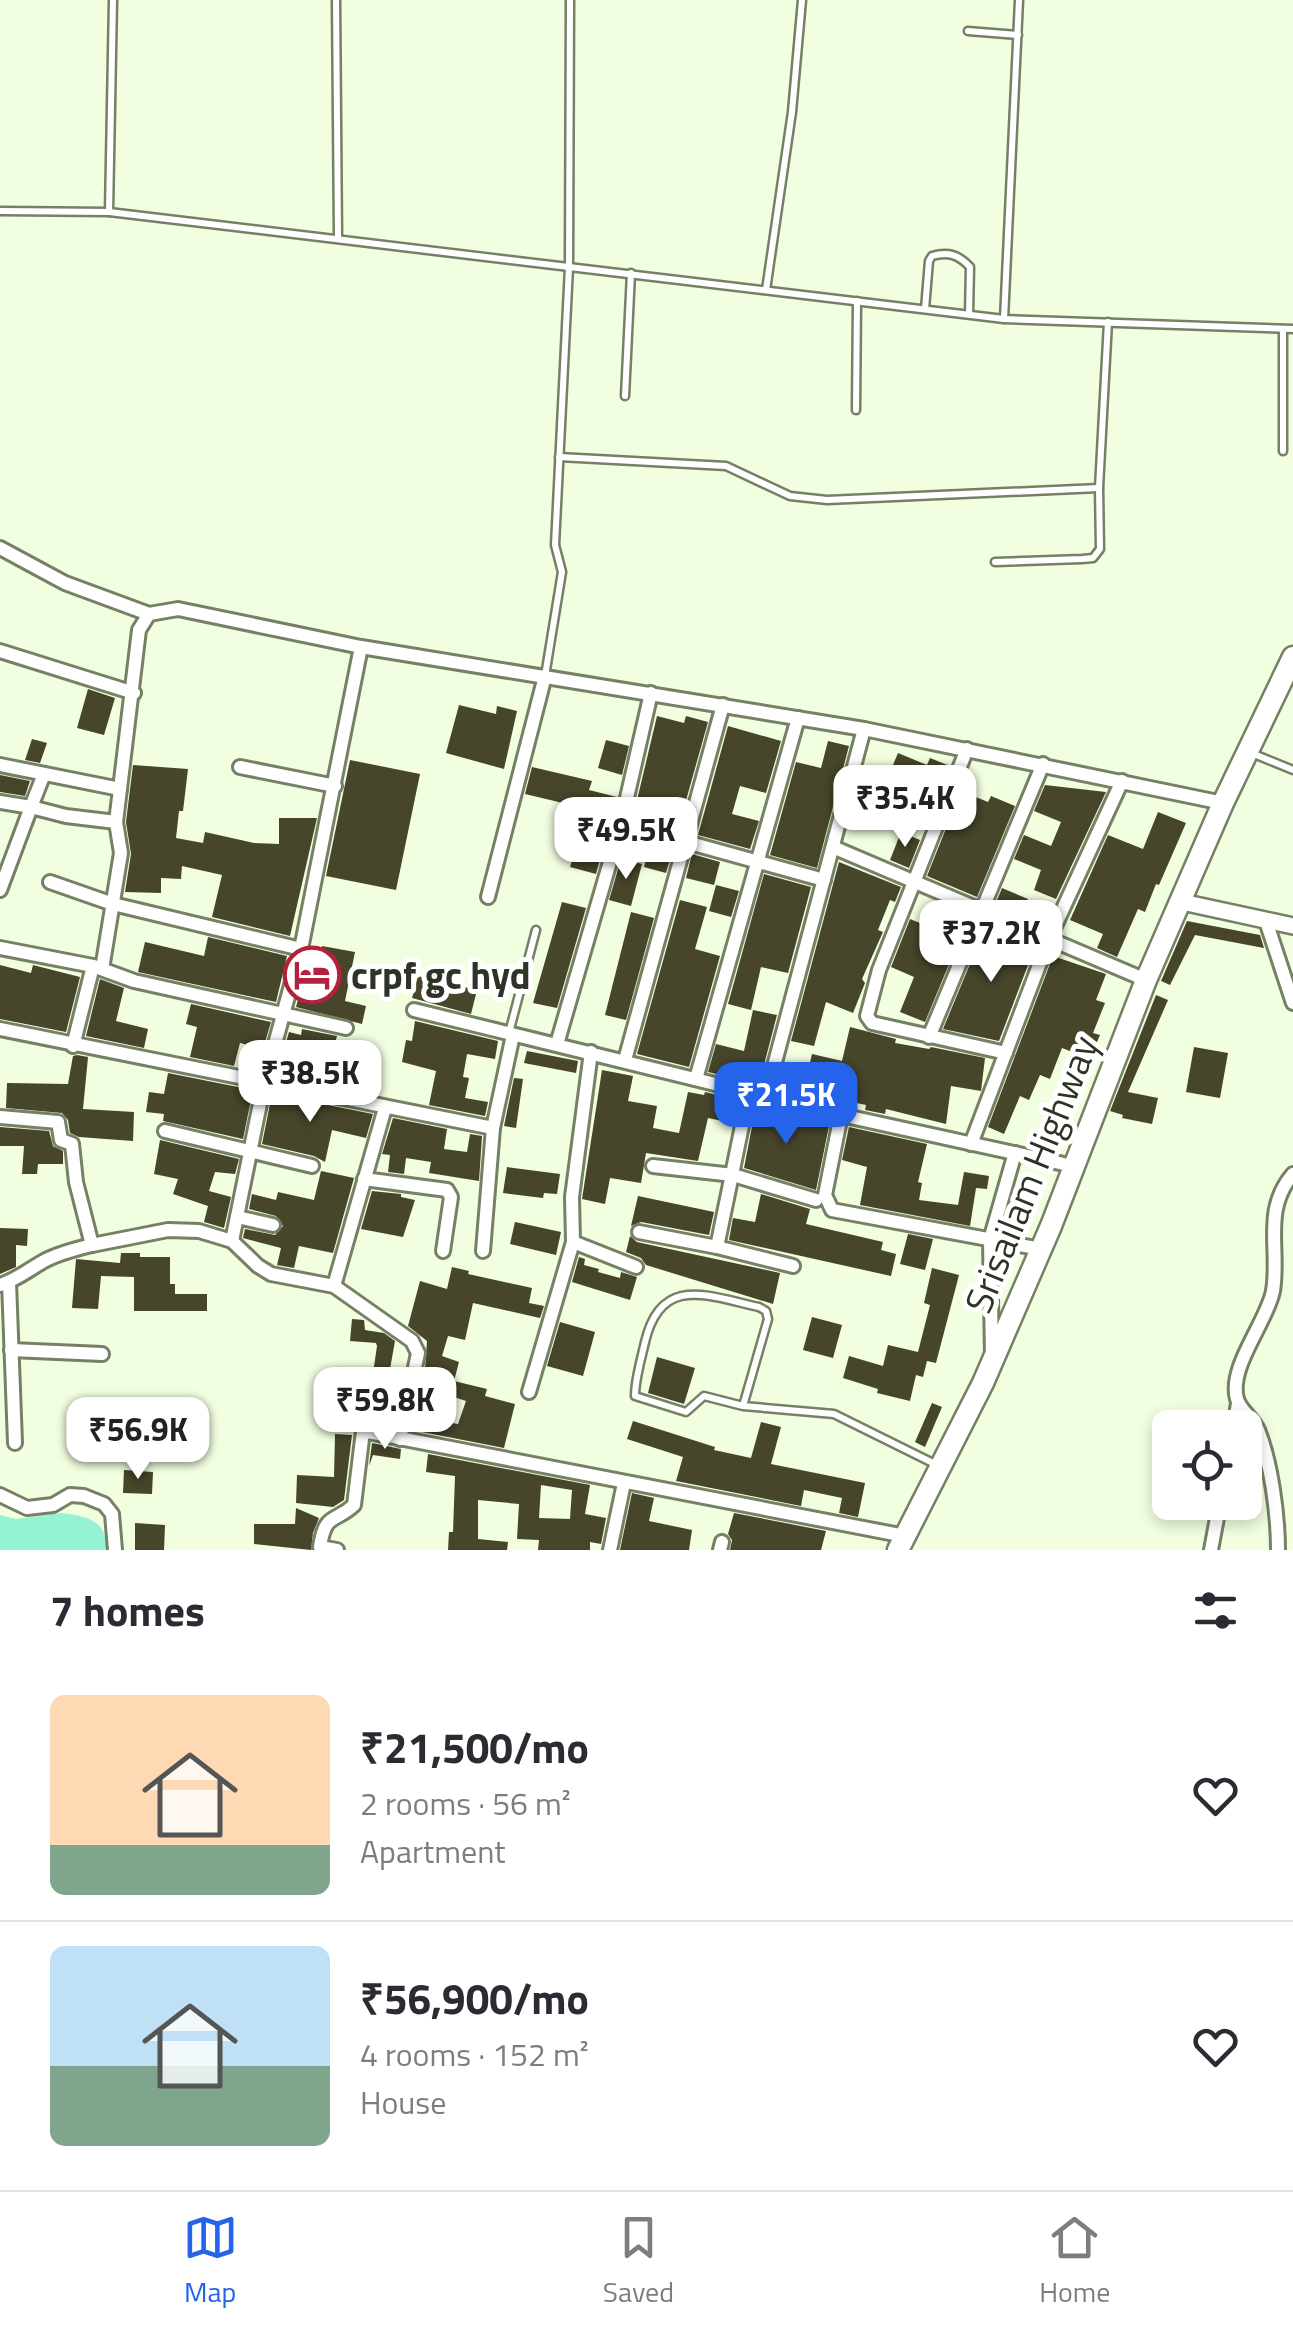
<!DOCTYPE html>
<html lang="en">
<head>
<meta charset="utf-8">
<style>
  body { margin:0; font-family:"Titillium Web",sans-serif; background:#f2f2f3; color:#2b2b33; height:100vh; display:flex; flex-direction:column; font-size:38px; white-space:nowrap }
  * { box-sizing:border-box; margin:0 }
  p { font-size:32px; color:#7c7c81 }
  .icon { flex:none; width:55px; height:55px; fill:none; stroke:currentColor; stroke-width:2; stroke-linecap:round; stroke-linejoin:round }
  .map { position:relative; height:1550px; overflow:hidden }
  .side { display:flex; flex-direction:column; background:#fff; flex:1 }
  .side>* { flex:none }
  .buttons { position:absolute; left:1152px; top:1410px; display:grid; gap:20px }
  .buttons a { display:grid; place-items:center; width:110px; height:110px; border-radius:15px; background:#fff; box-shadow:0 5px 15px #0003; font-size:50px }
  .price { position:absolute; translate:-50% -85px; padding:0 22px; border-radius:20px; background:#fff; color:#222; font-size:32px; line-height:65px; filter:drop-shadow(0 2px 5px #0008) }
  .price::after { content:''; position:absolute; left:50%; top:60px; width:30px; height:22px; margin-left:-15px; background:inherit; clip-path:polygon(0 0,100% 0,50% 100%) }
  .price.on { background:#2563eb; color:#fff }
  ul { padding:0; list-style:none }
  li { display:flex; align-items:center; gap:30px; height:250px; padding:0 50px }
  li+li { border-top:2px solid #e1e1e2 }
  li span { display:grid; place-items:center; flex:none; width:280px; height:200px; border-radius:15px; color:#555 }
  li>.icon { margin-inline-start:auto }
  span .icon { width:120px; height:120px; fill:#fffc; stroke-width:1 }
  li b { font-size:42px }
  h2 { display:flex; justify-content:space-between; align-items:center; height:120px; padding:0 50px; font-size:42px }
  .menu { display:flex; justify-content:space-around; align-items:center; height:140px; border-top:2px solid #e1e1e2; background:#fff; font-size:28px; color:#7c7c81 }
  .menu a { display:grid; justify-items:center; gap:5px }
  .menu .on { color:#2563eb }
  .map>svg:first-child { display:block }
  .water { fill:#94f3d3 }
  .building { fill:#47452a; fill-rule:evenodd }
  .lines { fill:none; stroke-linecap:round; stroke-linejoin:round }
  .service-casing { stroke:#758065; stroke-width:11 }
  .minor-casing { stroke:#758065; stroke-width:18 }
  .tertiary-casing { stroke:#758065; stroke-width:20 }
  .trunk-casing { stroke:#758065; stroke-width:25 }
  .service { stroke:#fff; stroke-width:6 }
  .minor { stroke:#fff; stroke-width:12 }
  .tertiary { stroke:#fff; stroke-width:15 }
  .trunk { stroke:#fff; stroke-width:20 }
  .labels { text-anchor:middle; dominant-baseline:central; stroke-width:10; stroke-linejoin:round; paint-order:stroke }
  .poi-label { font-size:38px; font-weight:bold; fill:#2e3328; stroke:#fff; text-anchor:start }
  .street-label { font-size:38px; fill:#2e3328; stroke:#fff }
</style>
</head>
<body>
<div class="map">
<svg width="1293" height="1550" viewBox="0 0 1293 1550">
  <rect width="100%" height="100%" fill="#f1fee0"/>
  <path class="water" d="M61 1513C86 1516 108 1520 106 1550H0V1515L16 1519Z"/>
  <g class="building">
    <path d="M88 689 115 698 104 735 77 728Z"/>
    <path d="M459 705 496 714 497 706 517 711 504 769 446 753Z"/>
    <path d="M657 716 684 723 686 716 708 722 678 829 633 817Z"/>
    <path d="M728 726 781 741 766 793 740 786 732 814 759 821 750 849 698 835Z"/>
    <path d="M32 739 47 743 40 763 25 760Z"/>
    <path d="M606 740 629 746 622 775 598 768Z"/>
    <path d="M828 741 849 746 817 868 770 855 796 762 821 768Z"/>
    <path d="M898 753 927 765 930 758 950 766 936 800 914 791 912 795 885 784Z"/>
    <path d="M350 760 420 774 396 890 326 876Z"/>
    <path d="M133 765 188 769 183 811H179L176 838 203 843 205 832 254 843 279 844V818H317L290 936 212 917 222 875 182 866 181 879 161 878V893L125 892 131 854 126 822Z"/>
    <path d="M532 767 592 781 589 790 617 797 596 874 570 867 588 809 525 794Z"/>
    <path d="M0 775 30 781 25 796 0 792Z"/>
    <path d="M1045 785 1106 792 1056 899 1034 890 1041 870 1014 859 1024 835 1051 846 1061 822 1034 811Z"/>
    <path d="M961 791 988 802 991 796 1015 806 977 897 927 876Z"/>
    <path d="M1158 812 1186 823 1159 885 1156 884 1145 912 1138 909 1117 957 1097 948 1103 934 1070 920 1108 835 1143 849Z"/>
    <path d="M901 832 920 840 909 868 890 860Z"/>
    <path d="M651 843 673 849 666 873 644 867Z"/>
    <path d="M692 854 720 862 714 885 686 878Z"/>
    <path d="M621 859 642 864 631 906 609 900Z"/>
    <path d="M839 862 901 887 895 902 890 900 878 930 883 932 862 979 865 983 853 1013 826 1002 814 1046 791 1041Z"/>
    <path d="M764 874 811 887 788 973 761 967 751 1010 728 1004Z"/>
    <path d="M716 885 739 891 731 917 709 911Z"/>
    <path d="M1002 888 1028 899 1021 916 995 905Z"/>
    <path d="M680 900 707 907 695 949 720 956 689 1067 637 1054Z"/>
    <path d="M562 902 586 908 557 1008 533 1003Z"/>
    <path d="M940 903 969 916 925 1022 900 1012 914 977 891 967 910 919 930 927Z"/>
    <path d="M631 912 654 918 626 1020 605 1015Z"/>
    <path d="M1187 921 1260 935 1264 948 1195 935 1170 985 1161 981Z"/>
    <path d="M987 923 1036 944 999 1041 943 1029Z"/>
    <path d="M208 937 287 956 276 1002 138 972 145 942 204 956Z"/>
    <path d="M322 946 355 952 345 1001 366 1006 362 1024 296 1007 306 969 317 972Z"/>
    <path d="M1053 956 1106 974 1096 1000 1105 1003 1093 1033 1100 1035 1090 1059 1062 1048 1050 1079 1040 1075 1029 1100 1020 1096 1004 1134 988 1127Z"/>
    <path d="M0 965 31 973 33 965 80 977 66 1032 0 1019Z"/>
    <path d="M418 976 477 990 471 1014 412 998Z"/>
    <path d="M100 979 124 988 116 1021 148 1029 144 1048 86 1036Z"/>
    <path d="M1156 995 1168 1000 1128 1092 1158 1098 1152 1124 1122 1118 1123 1115 1110 1111Z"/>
    <path d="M191 1004 271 1022 263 1049 240 1043 234 1066 190 1057 197 1027 186 1024Z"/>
    <path d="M753 1010 777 1015 759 1084 708 1072 716 1044 744 1051Z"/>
    <path d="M415 1021 498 1041 495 1059 467 1054 463 1077 469 1078 465 1098 488 1102 485 1116 429 1105 436 1071 402 1062 406 1040 412 1041Z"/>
    <path d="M850 1027 896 1039 895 1043 929 1049 931 1047 985 1058 981 1091 951 1086 946 1124 886 1109 885 1114 865 1110 866 1105 789 1089 795 1068 808 1071 812 1054 842 1061Z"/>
    <path d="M302 1029 337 1036 331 1058 371 1069 366 1092 277 1074 289 1032 301 1035Z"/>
    <path d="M1194 1047 1228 1053 1220 1098 1186 1092Z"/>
    <path d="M527 1051 578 1061 576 1073 524 1063Z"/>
    <path d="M77 1055 88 1057 83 1109 134 1112 133 1141 79 1137 70 1133 68 1120 62 1113 6 1108 7 1083 68 1084 73 1056Z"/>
    <path d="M602 1070 633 1076 628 1101 657 1106 653 1128 679 1133 688 1092 704 1095 705 1092 737 1100 732 1123 708 1118 698 1161 646 1153 641 1183 610 1178 605 1204 582 1199Z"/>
    <path d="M168 1073 253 1090 243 1139 163 1121 164 1114 146 1112 149 1092 164 1094Z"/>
    <path d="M514 1078 523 1079 516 1128 504 1126Z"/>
    <path d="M272 1094 373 1114 366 1138 332 1130 325 1162 314 1156 262 1144Z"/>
    <path d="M756 1106 800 1115V1119L829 1126 816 1190 744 1168Z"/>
    <path d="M393 1118 447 1129 444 1149 467 1152 470 1134 482 1136 479 1181 429 1173 431 1162 406 1158 404 1174 388 1172 390 1155 382 1154Z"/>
    <path d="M0 1127 49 1131 53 1146 63 1151V1164H38L37 1174H22L24 1146H0Z"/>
    <path d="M849 1127 927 1144 918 1182 922 1183 919 1200 958 1205 964 1172 989 1176 987 1189 976 1188 970 1226 860 1205 867 1167 842 1160Z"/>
    <path d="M160 1140 239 1159 235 1174 215 1172 209 1191 231 1197 224 1228 204 1222 208 1206 173 1194 178 1179 154 1174Z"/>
    <path d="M507 1167 560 1174 557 1194 544 1193 543 1198 503 1193Z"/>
    <path d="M321 1171 354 1178 333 1253 299 1246 294 1268 277 1265 281 1248 243 1238 245 1229 275 1235 283 1226 276 1216 249 1209 252 1194 276 1200 278 1192 314 1200Z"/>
    <path d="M372 1191 401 1194V1197L415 1200 403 1237 361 1229Z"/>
    <path d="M1014 1192 1034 1197 1023 1235 1003 1232Z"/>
    <path d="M761 1194 810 1209 806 1224 883 1242 881 1250 896 1254 891 1276 729 1240 733 1218 755 1222Z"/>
    <path d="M638 1196 714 1212 709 1235 641 1222 631 1226Z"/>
    <path d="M515 1222 561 1232 556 1255 510 1244Z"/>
    <path d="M0 1228 28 1229 27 1246 16 1245V1267L0 1274Z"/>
    <path d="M908 1234 933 1239 925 1270 900 1264Z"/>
    <path d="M630 1236 637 1242 780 1273 773 1304 646 1265 641 1258 626 1252Z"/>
    <path d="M121 1253H140V1257H170V1284H175V1294H207V1311H134V1277L101 1276 98 1309 72 1308 76 1259 120 1263Z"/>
    <path d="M579 1257 585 1259 584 1265 599 1269 598 1272 620 1278 621 1272 637 1277 630 1300 572 1282Z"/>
    <path d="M452 1267 469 1271 468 1274 532 1288 529 1303 544 1306 540 1318 473 1303 465 1340 448 1336 442 1356 459 1362 454 1381 487 1389 485 1396 515 1404 504 1448 412 1430 418 1404 433 1408 430 1419 458 1424 466 1401 436 1391 441 1375 425 1369 427 1341 408 1326 420 1281 447 1289Z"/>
    <path d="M932 1268 959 1275 936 1363 927 1361 923 1377 916 1375 910 1401 877 1393 878 1389 843 1378 849 1356 883 1366 888 1345 918 1352 930 1305 924 1303Z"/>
    <path d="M812 1317 842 1325 833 1358 803 1350Z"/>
    <path d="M352 1319 364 1320 365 1330 384 1333 395 1341 390 1369H395L392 1390 371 1387 377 1346 376 1343 350 1341Z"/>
    <path d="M560 1322 595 1332 583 1376 547 1366Z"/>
    <path d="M657 1357 695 1368 684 1404 648 1393Z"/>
    <path d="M932 1403 942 1407 925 1447 915 1442Z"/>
    <path d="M633 1421 715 1447 714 1450 751 1458 761 1422 781 1427 771 1464 865 1483 858 1517 839 1513 842 1498 804 1490 801 1506 676 1481 683 1457 627 1439Z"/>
    <path d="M335 1434 352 1435 344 1500 333 1507 296 1503 297 1475 334 1477Z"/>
    <path d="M372 1443 401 1449 400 1459 373 1455 369 1466Z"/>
    <path d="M428 1454 590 1485 585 1514 606 1518 601 1544 590 1542V1550H538L539 1540 517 1539 519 1504 478 1500V1539L508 1542 507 1550H448L449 1532H453L455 1476 426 1472ZM541 1485 572 1490 570 1519 539 1518Z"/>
    <path d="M124 1470 153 1472 152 1494 123 1493Z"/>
    <path d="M632 1493 654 1498 649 1521 692 1530 689 1550H620Z"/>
    <path d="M296 1508 319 1518 313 1533 311 1550 254 1544V1524H295Z"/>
    <path d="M734 1513 826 1531 821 1550H730L732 1540 728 1534Z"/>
    <path d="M135 1523 165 1525 164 1550H135Z"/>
  </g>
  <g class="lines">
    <g class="service-casing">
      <g id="service">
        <path d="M336 0 338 237"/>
        <path d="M968 31 1018 35"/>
        <path d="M0 211 109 212 1004 319 1293 329"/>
        <path d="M109 212 113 0"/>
        <path d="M766 290 792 112 802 0"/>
        <path d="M925 309 929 261 932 256C948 251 959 255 970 267L969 314"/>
        <path d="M1004 319 1019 0"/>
        <path d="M1283 329V451"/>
        <path d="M625 396 631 273"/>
        <path d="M856 410 857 301"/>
        <path d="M559 457 726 466 790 496 827 500 1099 488"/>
        <path d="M995 562 1082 559 1093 558 1100 549 1099 488 1108 322"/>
        <path d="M545 676 562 572 555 545 569 267 570 0"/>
        <path d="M1249 752 1293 770"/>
        <path d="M509 1033 536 930"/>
        <path d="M743 1406 704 1396 686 1412 635 1396C635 1379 641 1360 645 1342 661 1274 708 1296 759 1307L766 1311 768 1319 743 1406 834 1414 939 1466"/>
      </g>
    </g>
    <g class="minor-casing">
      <g id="minor">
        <path d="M0 548 65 583 149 614 178 609 361 647 301 949 264 1084 232 1241"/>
        <path d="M361 647 864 729 1223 803"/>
        <path d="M0 651 134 693"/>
        <path d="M967 749 879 970 867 1016 872 1023 1006 1053"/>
        <path d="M0 765 120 789 139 630 149 614"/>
        <path d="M240 767 335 786"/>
        <path d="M0 802 31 807 44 774"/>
        <path d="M621 824 824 880"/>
        <path d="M835 848 1146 980"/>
        <path d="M50 882 113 904 301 949"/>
        <path d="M0 890 31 807 66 816 116 822 120 789"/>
        <path d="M488 897 545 676"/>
        <path d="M1266 921 1293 1003"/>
        <path d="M0 948 93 966 134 981 346 1028"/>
        <path d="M102 969 121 853 116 822"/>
        <path d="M414 1010 841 1115 1073 1166"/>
        <path d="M0 1029 493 1128 483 1251"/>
        <path d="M929 1037 1043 764"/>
        <path d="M557 1044 621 824 651 693"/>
        <path d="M73 1046 93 966"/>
        <path d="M625 1060 723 705"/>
        <path d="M696 1079 798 718"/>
        <path d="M749 1092 717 1247 793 1266"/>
        <path d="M766 1096 864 729"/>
        <path d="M841 1115 825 1195 832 1210 1041 1249"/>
        <path d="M0 1117 58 1122 61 1140 72 1144 76 1182 92 1245 168 1230 199 1231 232 1241 258 1266 271 1274 334 1286 412 1341 418 1353 400 1439"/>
        <path d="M493 1128 513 1035"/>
        <path d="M165 1131 312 1166"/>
        <path d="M971 1144 1049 939 1122 781"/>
        <path d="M653 1166 733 1175 816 1200"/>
        <path d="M364 1179 447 1190 451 1197 443 1251"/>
        <path d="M237 1217 273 1225"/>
        <path d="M639 1232 717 1247"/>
        <path d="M573 1242 636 1267"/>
        <path d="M9 1282 15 1443"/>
        <path d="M0 1285C18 1279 28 1270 44 1261 59 1253 75 1249 92 1245"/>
        <path d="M334 1286 385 1108"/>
        <path d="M11 1350 102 1354"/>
        <path d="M992 1355 990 1240 1015 1153"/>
        <path d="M529 1392 573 1242 572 1197 591 1052"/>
        <path d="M1234 1428 1238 1403"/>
        <path d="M0 1495 27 1508 53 1505 70 1495 84 1496 104 1504 112 1514 115 1550"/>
        <path d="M337 1550 320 1547C325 1512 335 1523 354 1505L363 1431 905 1536"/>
        <path d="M610 1550 624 1483"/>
        <path d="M720 1550 722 1542"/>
        <path d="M1211 1550 1220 1502"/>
        <path d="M1278 1550C1278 1515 1271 1462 1258 1430 1253 1418 1240 1410 1237 1399 1228 1367 1267 1322 1273 1291 1280 1249 1262 1210 1293 1174"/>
      </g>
    </g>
    <g class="tertiary-casing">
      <path id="tertiary" d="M1182 902 1293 926"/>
    </g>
    <g class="trunk-casing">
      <path id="trunk" d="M898 1550 983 1383 1051 1226 1146 980 1223 803 1293 657"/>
    </g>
    <use href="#service" class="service"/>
    <use href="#minor" class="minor"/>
    <use href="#tertiary" class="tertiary"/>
    <use href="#trunk" class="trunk"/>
  </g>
  <defs>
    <g id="hotel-ring" transform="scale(2.875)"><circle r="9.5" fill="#fff" stroke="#b3213f" stroke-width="1.5"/><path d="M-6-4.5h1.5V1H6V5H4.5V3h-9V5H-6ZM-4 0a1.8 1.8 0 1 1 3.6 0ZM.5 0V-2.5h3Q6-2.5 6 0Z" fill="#b3213f"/></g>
  </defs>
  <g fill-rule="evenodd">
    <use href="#hotel-ring" x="312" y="975"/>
  </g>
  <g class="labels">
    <g class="poi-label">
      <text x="351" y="975">crpf gc hyd</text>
    </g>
    <g class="street-label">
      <text transform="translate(1031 1174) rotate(-68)">Srisailam Highway</text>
    </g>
  </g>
</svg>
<div class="buttons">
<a><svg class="icon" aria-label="locate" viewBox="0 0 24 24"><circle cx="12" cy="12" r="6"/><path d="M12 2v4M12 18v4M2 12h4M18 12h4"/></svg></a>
</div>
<b class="price" style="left:905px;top:850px">₹35.4K</b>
<b class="price" style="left:626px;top:882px">₹49.5K</b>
<b class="price" style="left:991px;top:985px">₹37.2K</b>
<b class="price" style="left:310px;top:1125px">₹38.5K</b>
<b class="price on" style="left:786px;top:1147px">₹21.5K</b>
<b class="price" style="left:385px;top:1452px">₹59.8K</b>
<b class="price" style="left:138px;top:1482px">₹56.9K</b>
</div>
<section class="side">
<h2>7 homes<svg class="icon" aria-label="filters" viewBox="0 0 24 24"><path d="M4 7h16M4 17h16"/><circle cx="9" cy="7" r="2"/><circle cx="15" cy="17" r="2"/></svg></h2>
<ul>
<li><span style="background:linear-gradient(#ffd9b3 75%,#7fa58c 0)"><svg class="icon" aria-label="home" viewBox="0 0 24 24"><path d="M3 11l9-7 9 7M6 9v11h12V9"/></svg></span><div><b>₹21,500/mo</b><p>2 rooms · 56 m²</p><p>Apartment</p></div><svg class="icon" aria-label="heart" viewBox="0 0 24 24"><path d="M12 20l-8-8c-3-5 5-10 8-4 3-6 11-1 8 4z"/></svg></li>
<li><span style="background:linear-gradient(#bfe0f5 60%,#7fa58c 0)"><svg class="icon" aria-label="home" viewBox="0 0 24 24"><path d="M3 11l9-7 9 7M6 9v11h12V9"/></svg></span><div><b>₹56,900/mo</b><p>4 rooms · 152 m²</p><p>House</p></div><svg class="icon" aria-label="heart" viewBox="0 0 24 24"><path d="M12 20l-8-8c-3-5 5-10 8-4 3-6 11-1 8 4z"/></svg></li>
</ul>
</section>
<nav class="menu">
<a class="on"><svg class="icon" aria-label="map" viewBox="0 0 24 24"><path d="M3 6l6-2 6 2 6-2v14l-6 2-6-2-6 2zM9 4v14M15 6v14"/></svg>Map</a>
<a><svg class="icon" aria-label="saved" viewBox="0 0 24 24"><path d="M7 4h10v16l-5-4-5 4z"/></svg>Saved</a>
<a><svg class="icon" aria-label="home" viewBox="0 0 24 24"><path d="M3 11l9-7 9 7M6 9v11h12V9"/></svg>Home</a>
</nav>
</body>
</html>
